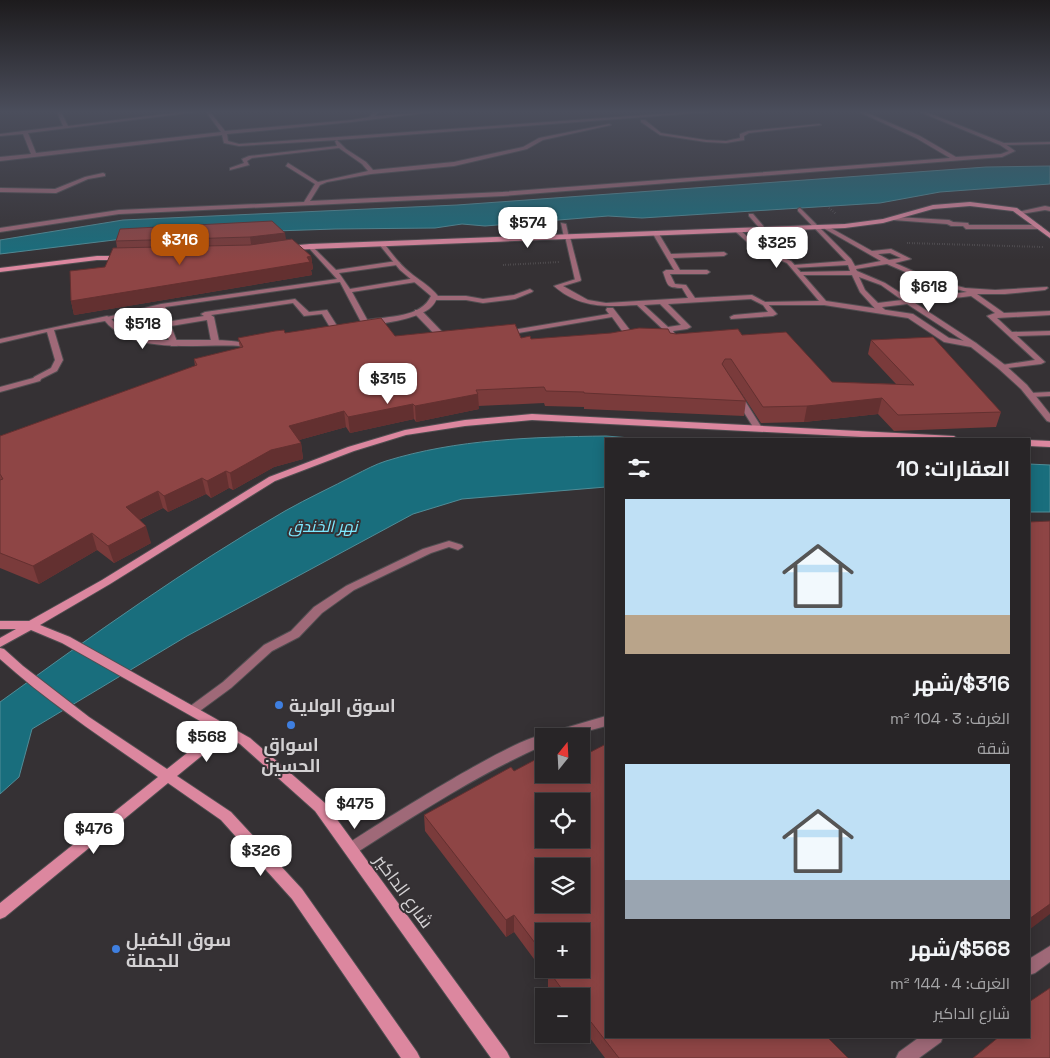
<!DOCTYPE html>
<html lang="ar">
<head>
<meta charset="utf-8">
<style>
  body { margin:0; font-family:"Space Grotesk",Cairo,sans-serif; background:#302d2f; color:#f1f3f6; direction:rtl; height:100vh; display:flex; flex-direction:column; font-size:19px; white-space:nowrap }
  * { box-sizing:border-box; margin:0 }
  p { font-size:16px; color:#a5a5a7 }
  .icon { flex:none; width:28px; height:28px; fill:none; stroke:currentColor; stroke-width:2; stroke-linecap:round; stroke-linejoin:round }
  .map { position:relative; flex:1; overflow:hidden; direction:ltr }
  .drawer { position:absolute; left:605px; top:438px; width:425px; height:600px; display:flex; flex-direction:column; background:#282527; border-radius:0px; box-shadow:0 2px 12px #0003,0 0 0 1px #444244; direction:rtl }
  .drawer>* { flex:none }
  .needle { width:32px; rotate:18deg }
  .tools { position:absolute; left:535px; top:728px; display:grid; gap:10px }
  .tools a { display:grid; place-items:center; width:55px; height:55px; border-radius:0px; background:#282527; box-shadow:0 2px 12px #0003,0 0 0 1px #444244; font-size:25px }
  .price { position:absolute; translate:-50% -42px; padding:0 11px; border-radius:10px; background:#fff; color:#222; font-size:16px; line-height:32px; filter:drop-shadow(0 1px 2px #0008) }
  .price::after { content:''; position:absolute; left:50%; top:30px; width:15px; height:11px; margin-left:-8px; background:inherit; clip-path:polygon(0 0,100% 0,50% 100%) }
  .price.current { background:#b45309; color:#fff }
  ul { padding:0; list-style:none }
  li { display:grid; align-content:center; gap:10px; height:265px; padding:0 20px }
  li span { display:grid; place-items:center; height:155px; border-radius:0px; color:#555 }
  li>.icon { margin-inline-start:auto }
  span .icon { width:90px; height:90px; fill:#fffc; stroke-width:1 }
  li b { font-size:21px }
  h2 { display:flex; justify-content:space-between; align-items:center; height:60px; padding:0 20px; font-size:21px }
  .map>svg:first-child { display:block }
  .water { fill:#196e7d; stroke:#518c97 }
  .lines { fill:none; stroke-linecap:round; stroke-linejoin:round }
  .lane-casing { stroke:#514e51; stroke-width:2 }
  .street-casing { stroke:#514e51; stroke-width:2 }
  .secondary-casing { stroke:#514e51; stroke-width:2 }
  .path { stroke:#676466; stroke-width:2; stroke-dasharray:0.5 2; stroke-linecap:butt }
  .lane { fill:#9f6978; fill-rule:evenodd }
  .street { fill:#9f6978; fill-rule:evenodd }
  .secondary { fill:#dc879f; fill-rule:evenodd }
  .wall { fill:#7a3b3b; fill-rule:evenodd }
  .shaded-wall { fill:#633030 }
  .building { fill:#8e4545; stroke:#633030; fill-rule:evenodd }
  .shop-dot { fill:#3f7fe0; stroke:#353134; stroke-width:2 }
  .labels { text-anchor:middle; dominant-baseline:central; stroke-width:4; stroke-linejoin:round; paint-order:stroke }
  .water-label { font-size:16px; font-style:italic; fill:#7ee9ff; stroke:#353134 }
  .near-poi-label { font-size:18px; font-weight:bold; fill:#d3d1d3; stroke:#353134; text-anchor:start }
  .near-street-label { font-size:18px; fill:#d3d1d3; stroke:#353134 }
</style>
</head>
<body>
<div class="map">
<svg width="1050" height="1058" viewBox="0 0 1050 1058">
  <rect width="100%" height="100%" fill="#353134"/>
  <g class="water">
    <path d="M1050 166V184L940 192 880 203 642 218 608 216 485 226 462 224 435 228 335 229 155 235 0 254V240L123 220 457 205 986 167Z"/>
    <path d="M606 436 643 439H606V487L462 499 413 514 187 636 32 729 19 777 0 794V702C93 635 186 568 285 511 308 498 332 487 355 475 365 470 376 464 386 461 457 439 533 437 606 436Z"/>
    <path d="M1029 464 1050 465V512H1029Z"/>
  </g>
  <g class="lines">
    <g class="lane-casing">
      <g id="lane">
        <path d="M1050 142V144L1002 145 1000 144 1002 143Z"/>
        <path d="M800 208 851 259 855 266 881 261 825 229V227H829L872 251 891 249 911 259 895 263 931 279 965 288 995 290 1047 287 1048 288 1045 290 1005 294H977L1004 313 1050 311V315L997 318 1012 332 1050 331V335L1017 336 1045 362 1041 364 999 369V365H1002L1035 360 987 316 995 313 971 296 915 303 976 343V347H973L907 304 882 307 886 311 879 313 860 292 852 275H798V273L800 272 850 271 848 265 792 268 791 267 794 265 846 261 798 211V209ZM890 253 901 258 889 260 878 254ZM887 264 926 281 967 292 910 299 885 283 857 271 856 269ZM859 277 881 285 902 300 878 303 865 290Z"/>
        <path d="M749 214H753L766 229V231H762L749 216Z"/>
        <path d="M561 223 566 224 569 238 564 237Z"/>
        <path d="M656 232 659 234 671 254 724 252 727 254 724 256 673 258 680 270H707L710 272 707 274H670L675 284 686 285 695 298 752 295 767 303 777 314 773 316 731 319 730 317 734 315 768 312 763 305 751 299 668 304 691 327 687 329 673 331 682 345 678 347H675L670 336 637 305C605 307 579 308 554 286L576 279H580V281L563 286 588 300 606 303 688 298 682 288C666 288 668 285 663 272L666 270H674L653 234ZM660 304 681 325 668 327 644 305Z"/>
        <path d="M310 244 336 270 397 261 400 263 397 265 339 273 350 289 416 278 419 280 416 282 352 292 369 323 357 328H351V324L361 322 340 282 165 307 172 321 204 316 201 314 205 312 295 299 309 312 327 310 341 332 337 334H334L322 314 304 316 293 303 211 315 214 317 219 341 215 343 211 341 207 320 171 326 178 344 177 346H171L163 324 165 322 159 309 107 320 103 318 161 304 337 279 308 247V245Z"/>
        <path d="M530 289 533 291 532 292 515 299 483 303 466 300H434L431 298 434 296H466L483 299 514 295Z"/>
        <path d="M607 308H613L636 338V342H630L612 317 506 335 502 333 506 331 609 314 606 310Z"/>
        <path d="M415 310H421L450 340V344H444L415 314Z"/>
        <path d="M37 377 41 379 40 381 0 392V387Z"/>
        <path d="M1050 392V396L1030 397 1026 395 1030 393Z"/>
        <path d="M736 396H742L762 428 761 430H755L735 398Z"/>
        <path d="M449 541 462 545 463 547 458 550 449 547 431 553 354 590 322 613 299 637 272 651 231 688 197 713 193 715 189 713 187 710 189 707 223 682 264 645 291 631 314 607 346 586 423 549Z"/>
        <path d="M606 716V726L569 736H544V745C477 775 417 814 356 853L351 855 346 853 344 849 346 845C373 827 525 730 547 735L548 733Z"/>
        <path d="M1050 946V962L1035 973 1029 975V959Z"/>
        <path d="M921 1036H943L941 1042 919 1058H896L899 1052Z"/>
      </g>
    </g>
    <g class="street-casing">
      <g id="street">
        <path d="M57 112H61L68 126 181 112H196L28 133 36 153 221 132 206 112H210L225 131 352 120 369 117 374 112H379L375 116 432 112 352 122 227 134 228 141 239 144 687 112H710L337 140 346 149 366 162 373 170 454 162 523 147 539 138 609 124 611 125 543 140 527 149 454 166 371 174 327 182 320 185 310 201 503 192 950 158 916 138 859 112H865L920 136 956 157 1001 154 1009 151 1000 145 920 112H926L1004 143 1015 151 1002 157 503 196 119 214 0 232V228L119 210 304 202 315 184 286 166 288 163 318 182 368 171 362 164 339 148 252 158 247 161 249 165 230 170V168L244 163 242 159 249 156 337 146 335 141 337 140 239 146 224 143 222 135 0 161V157L31 154 23 134 0 136V134L63 126Z"/>
        <path d="M641 120H645L661 133 706 140 726 141 740 138V134L748 131 819 124 821 125 749 133 744 136V140L726 143 706 142 660 135 641 122Z"/>
        <path d="M103 173 105 174V176L88 179 56 193 0 192V188L55 189 85 177Z"/>
        <path d="M1045 206 1050 207V211L1045 210 1021 214 1018 212Z"/>
        <path d="M895 217 949 220 953 222 968 223 969 225H1039L1042 227 1039 229H966L963 226H951L947 224 893 220V218Z"/>
        <path d="M736 230H740L760 248 791 261 826 301 913 314 949 338 976 343 1005 365 1027 385 1050 414V422L1047 421 1021 389 999 369 971 347 944 342 908 318 824 305H763V303L765 302 819 301 787 263 756 250 736 232Z"/>
        <path d="M565 236 570 237 581 280 580 281 575 280Z"/>
        <path d="M379 242H383C392 254 401 266 413 275 422 282 431 287 438 296 436 301 434 305 429 309 417 318 383 325 367 324V320C388 316 421 318 431 296L400 270 378 243Z"/>
        <path d="M107 316C112 318 114 323 118 326 127 333 140 337 151 339 170 342 234 337 245 344L241 346C200 343 134 356 105 321L54 330 63 360 57 371 37 381 33 379 34 377 51 368 55 360 47 332 0 343V339Z"/>
      </g>
    </g>
    <g class="secondary-casing">
      <g id="secondary">
        <path d="M970 202 1017 208 1050 233V238L1013 211 970 206 933 209 883 223 845 228 287 250 284 248 287 246 310 244 845 224 883 219 933 205Z"/>
        <path d="M97 256H121L124 258 121 260H97L0 272V268Z"/>
        <path d="M532 414 954 436 958 439H901L532 420 465 426 406 435 354 451 275 481 110 584 40 625 70 637 250 738 325 803 507 1052 510 1058H491L315 811 240 744 226 736 177 776 231 812 302 889 417 1052 420 1058H401L292 899 221 820 168 783 5 917 0 919V903L158 777C104 739 49 703 0 659V648L4 649 23 666 89 717 167 769 216 730 62 643 31 630 0 647V638L16 629H0V621H29L102 580 269 477 348 447 405 430 465 420Z"/>
        <path d="M1029 440 1050 441V447L1029 446Z"/>
      </g>
    </g>
    <g class="path">
      <path d="M829 208 836 214"/>
      <path d="M907 243 1043 247"/>
      <path d="M503 265 560 262"/>
    </g>
    <use href="#lane" class="lane"/>
    <use href="#street" class="street"/>
    <use href="#secondary" class="secondary"/>
  </g>
  <g class="wall">
    <path d="M272 221 286 240 311 256 313 269 311 270 312 275 74 315 71 301 105 267 117 248 116 241Z"/>
    <path d="M285 333 395 336 521 338 531 339 670 333 676 334 742 335 832 382 896 384 868 354 871 340 1001 412 996 427 894 431 878 414 804 422 761 423 729 374 746 401 744 416 584 409V407L545 406 544 403 478 406 479 409 416 422 414 419 350 433 346 427 299 440 301 443 303 459 274 467 233 490 229 488 211 498 206 494 168 512 163 508 139 520 151 543 114 563 97 550 39 584 0 568V436L195 366 194 359 240 348 238 338Z"/>
    <path d="M514 771 581 774 606 1036 848 1058H605L590 1038 586 1041 581 1034V996H555L548 987V978L514 932 506 937 425 831 424 815ZM544 931 581 969H544Z"/>
  </g>
  <g class="shaded-wall">
    <path d="M285 233 287 245 252 250 250 237Z"/>
    <path d="M311 256 313 269 311 270 312 275 74 315 71 301 307 257Z"/>
    <path d="M478 394 479 409 416 422 415 406Z"/>
    <path d="M882 398 878 414 804 422 807 406Z"/>
    <path d="M413 404 414 419 350 433 348 417Z"/>
    <path d="M344 411 346 427 292 442 289 426Z"/>
    <path d="M301 443 303 459 274 467 233 490 230 473 271 450Z"/>
    <path d="M226 471 229 488 211 498 207 481Z"/>
    <path d="M202 478 206 494 168 512 164 496Z"/>
    <path d="M158 491 163 508 130 524 126 507Z"/>
    <path d="M146 526 151 543 114 563 108 546Z"/>
    <path d="M92 533 97 550 39 584 33 566Z"/>
    <path d="M1050 904V914L1029 930V919Z"/>
    <path d="M514 915V932L506 937V920Z"/>
    <path d="M591 1022 590 1038 586 1041 587 1025Z"/>
  </g>
  <g class="building">
    <path d="M272 221 285 233 250 237 116 241 120 229Z"/>
    <path d="M292 239 311 256 307 257 310 262 71 301 70 271 105 267 113 248 250 245Z"/>
    <path d="M381 318 395 336 515 324 521 338 530 336 531 339 611 333 639 328 668 329 670 333 676 334 738 329 742 335 786 332 832 382 914 385 871 340 933 337 1001 412 898 415 882 398 807 406 763 407 731 359H725L722 364 746 401 584 393V392L546 391 544 387 476 390 478 394 415 406 413 404 348 417 344 411 289 426 301 443 271 450 230 473 226 471 207 481 202 478 164 496 158 491 126 507 146 526 108 546 92 533 33 566 0 553V480L3 479 0 474V436L197 365 194 359 243 347 238 338 275 331 284 330 285 333Z"/>
    <path d="M1050 521V904L1029 919V522Z"/>
    <path d="M606 744V1036H826L848 1058H619L591 1022 587 1025 581 1017V996H567L548 970 550 969H581V931H544V955L514 915 506 920 424 815 511 767 514 771 544 755V774H581V757ZM544 801H581V839H544ZM544 866H581V904H544Z"/>
    <path d="M1050 988V1058H973L1000 1036H1029V1002Z"/>
  </g>
  <linearGradient id="sky" x2="0" y2="1"><stop stop-color="#1d1b1d"/><stop offset="0.43" stop-color="#4b4e5c"/><stop offset="1" stop-color="#4b4e5c" stop-opacity="0"/></linearGradient>
  <rect width="1050" height="260" fill="url(#sky)"/>
  <g class="shop-dot">
    <circle cx="279" cy="705" r="5"/>
    <circle cx="291" cy="725" r="5"/>
    <circle cx="116" cy="949" r="5"/>
  </g>
  <g class="labels">
    <g class="water-label">
      <text x="323" y="526">نهر الخندق</text>
    </g>
    <g class="near-poi-label">
      <text x="289" y="705">اسوق الولاية</text>
      <text x="291" y="744" text-anchor="middle">اسواق<tspan x="291" dy="21">الحسين</tspan></text>
      <text x="126" y="939">سوق الكفيل<tspan x="126" dy="21">للجملة</tspan></text>
    </g>
    <g class="near-street-label">
      <text transform="translate(404 891) rotate(54)">شارع الداكير</text>
    </g>
  </g>
</svg>
<div class="tools">
<a><svg class="needle" viewBox="-14 -14 28 28"><path d="M0-13l5 13h-10z" fill="#e53935"/><path d="M0 13l5-13h-10z" fill="#a5a5a7"/></svg></a>
<a><svg class="icon" aria-label="locate" viewBox="0 0 24 24"><circle cx="12" cy="12" r="6"/><path d="M12 2v4M12 18v4M2 12h4M18 12h4"/></svg></a>
<a><svg class="icon" aria-label="layers" viewBox="0 0 24 24"><path d="M12 4l9 5-9 5-9-5zM3 14l9 5 9-5"/></svg></a>
<a>+</a>
<a>−</a>
</div>
<b class="price" style="left:528px;top:249px">$574</b>
<b class="price current" style="left:180px;top:266px">$316</b>
<b class="price" style="left:777px;top:269px">$325</b>
<b class="price" style="left:929px;top:313px">$618</b>
<b class="price" style="left:143px;top:350px">$518</b>
<b class="price" style="left:388px;top:405px">$315</b>
<b class="price" style="left:207px;top:763px">$568</b>
<b class="price" style="left:355px;top:830px">$475</b>
<b class="price" style="left:94px;top:855px">$476</b>
<b class="price" style="left:261px;top:877px">$326</b>
<section class="drawer">
<h2>العقارات: 10<svg class="icon" aria-label="filters" viewBox="0 0 24 24"><path d="M4 7h16M4 17h16"/><circle cx="9" cy="7" r="2"/><circle cx="15" cy="17" r="2"/></svg></h2>
<ul>
<li><span style="background:linear-gradient(#bfe0f5 75%,#b9a48a 0)"><svg class="icon" aria-label="home" viewBox="0 0 24 24"><path d="M3 11l9-7 9 7M6 9v11h12V9"/></svg></span><div><b>$316/شهر</b><p>الغرف: 3 · 104 m²</p><p>شقة</p></div></li>
<li><span style="background:linear-gradient(#bfe0f5 75%,#9aa5b1 0)"><svg class="icon" aria-label="home" viewBox="0 0 24 24"><path d="M3 11l9-7 9 7M6 9v11h12V9"/></svg></span><div><b>$568/شهر</b><p>الغرف: 4 · 144 m²</p><p>شارع الداكير</p></div></li>
</ul>
</section>
</div>
</body>
</html>
